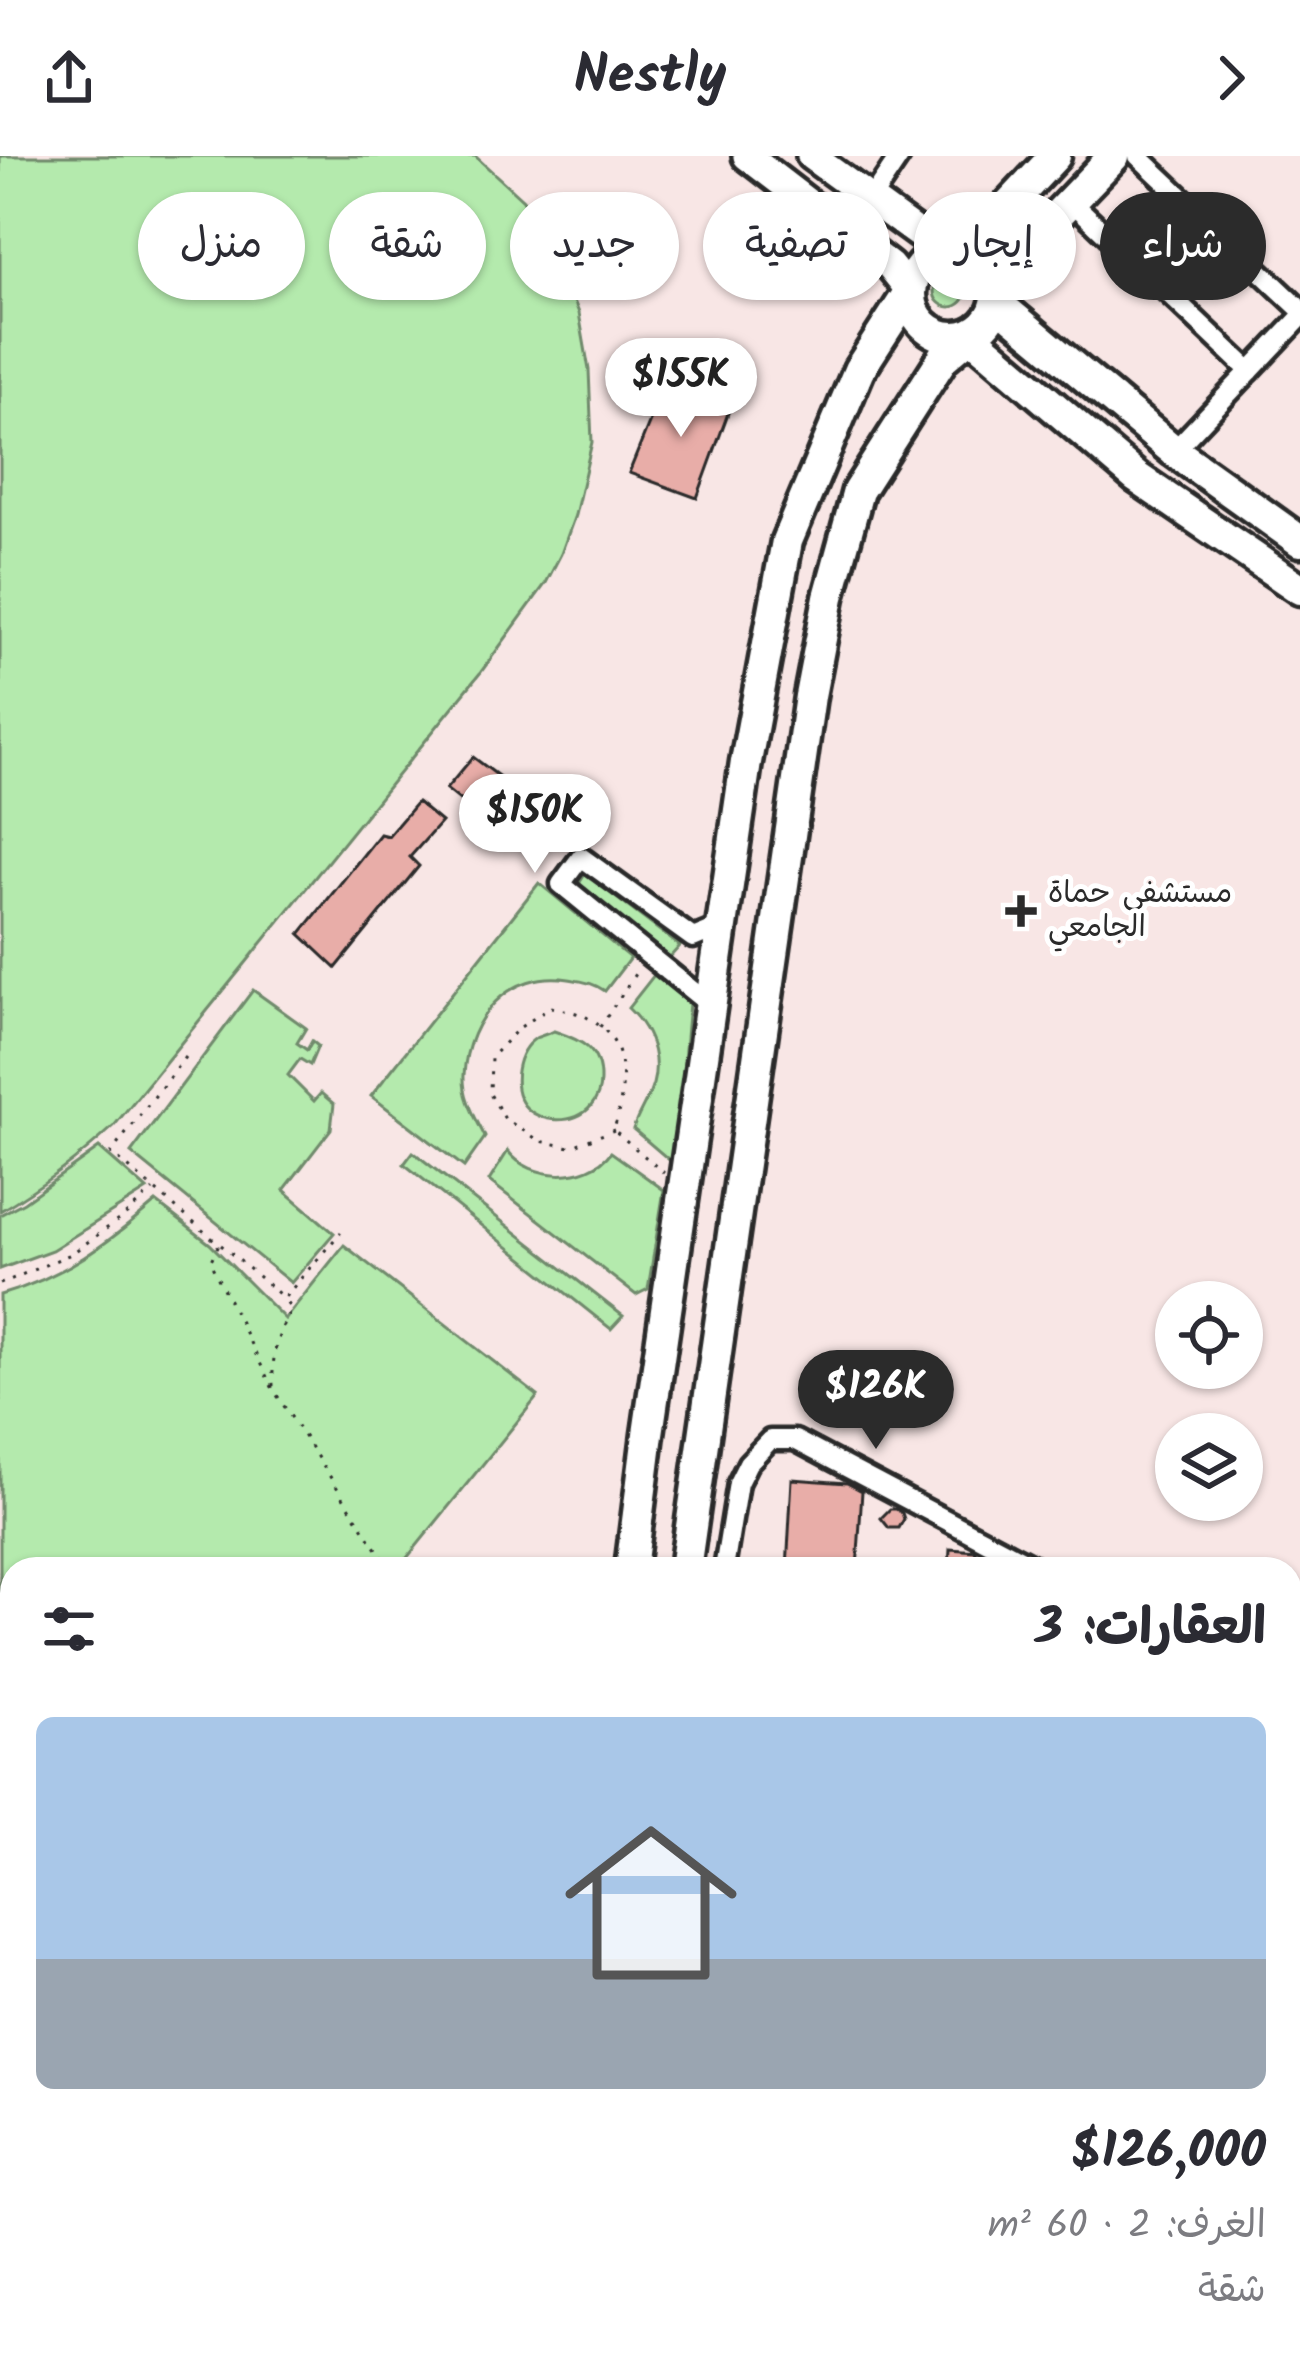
<!DOCTYPE html>
<html lang="ar">
<head>
<meta charset="utf-8">
<style>
  body { margin:0; font-family:Kalam,"Playpen Sans Arabic",sans-serif; background:#f2f2f3; color:#2b2b33; direction:rtl; height:100vh; display:flex; flex-direction:column; font-size:45px; white-space:nowrap }
  * { box-sizing:border-box; margin:0 }
  p { font-size:39px; color:#7c7c81 }
  .icon { flex:none; width:66px; height:66px; fill:none; stroke:currentColor; stroke-width:2; stroke-linecap:round; stroke-linejoin:round }
  .map { position:relative; flex:1; overflow:hidden; direction:ltr }
  .details { position:absolute; left:0px; top:1401px; width:1302px; height:804px; display:flex; flex-direction:column; background:#fff; border-radius:36px 36px 0 0; box-shadow:0 3px 9px #0004; direction:rtl }
  .details>* { flex:none }
  .top-card { position:absolute; left:36px; top:36px; width:1230px; height:108px; direction:rtl; display:flex; gap:24px }
  .fabs { position:absolute; left:1155px; top:1125px; display:grid; gap:24px }
  .fabs a { display:grid; place-items:center; width:108px; height:108px; border-radius:50%; background:#fff; box-shadow:0 3px 9px #0004; font-size:60px }
  .price { position:absolute; translate:-50% -102px; padding:0 27px; border-radius:42px; background:#fff; color:#222; font-size:39px; line-height:78px; filter:drop-shadow(0 3px 6px #0008) }
  .price::after { content:''; position:absolute; left:50%; top:72px; width:36px; height:27px; margin-left:-18px; background:inherit; clip-path:polygon(0 0,100% 0,50% 100%) }
  .price.selected { background:#2b2b2b; color:#fff }
  ul { padding:0; list-style:none }
  li { display:grid; align-content:center; gap:24px; height:636px; padding:0 36px }
  li+li { border-top:3px solid #e1e1e2 }
  li span { display:grid; place-items:center; height:372px; border-radius:18px; color:#555 }
  li>.icon { margin-inline-start:auto }
  span .icon { width:216px; height:216px; fill:#fffc; stroke-width:1 }
  li b { font-size:51px }
  h2 { display:flex; justify-content:space-between; align-items:center; height:144px; padding:0 36px; font-size:51px }
  .tag { padding:0 42px; border-radius:54px; background:#fff; box-shadow:0 3px 9px #0004; font-size:42px; line-height:108px }
  .tag.selected { background:#2b2b2b; color:#fff }
  header { display:flex; justify-content:space-between; align-items:center; height:156px; padding:0 36px; background:#fff; font-size:54px; font-weight:800 }
  .map>svg:first-child { display:block }
  .built { fill:#f3d5d3 }
  .green { fill:#b4eaad; stroke:#708a6c; stroke-width:3 }
  .building { fill:#e8ada8; stroke:#2b2b2b; stroke-width:3 }
  .lines { fill:none; stroke-linecap:round; stroke-linejoin:round }
  .minor-casing { stroke:#2b2b2b; stroke-width:27 }
  .secondary-casing { stroke:#2b2b2b; stroke-width:36 }
  .primary-casing { stroke:#2b2b2b; stroke-width:39 }
  .path { stroke:#2b2b2b; stroke-width:3; stroke-dasharray:3 9; stroke-linecap:butt }
  .minor { stroke:#fff; stroke-width:18 }
  .secondary { stroke:#fff; stroke-width:27 }
  .primary { stroke:#fff; stroke-width:30 }
  .poi-dot { fill:#2b2b2b; stroke:#fff; stroke-width:4.5 }
  .labels { text-anchor:middle; dominant-baseline:central; stroke-width:10; stroke-linejoin:round; paint-order:stroke }
  .poi-label { font-size:30px; fill:#2b2b2b; stroke:#fff; text-anchor:start }
</style>
</head>
<body>
<header><svg class="icon" aria-label="forward" viewBox="0 0 24 24"><path d="M9 5l7 7-7 7"/></svg>Nestly<svg class="icon" aria-label="share" viewBox="0 0 24 24"><path d="M12 15V3M7 8l5-5 5 5M5 13v7h14v-7"/></svg></header>
<div class="map">
<svg width="1300" height="2205" viewBox="0 0 1300 2205">
  <rect width="100%" height="100%" fill="#f8e6e5"/>
  <filter id="ink" filterUnits="userSpaceOnUse"><feTurbulence type="fractalNoise" baseFrequency=".00833" numOctaves="2"/><feDisplacementMap in="SourceGraphic" scale="24" xChannelSelector="R" yChannelSelector="G"/><feConvolveMatrix kernelMatrix="1 2 1 2 8 2 1 2 1" color-interpolation-filters="sRGB"/></filter>
  <g filter="url(#ink)">
    <path class="built" d="M619 2193H703L708 2205H616Z"/>
    <g class="green">
      <path d="M0 0H475L523 44 558 107 579 157 589 214 592 286 575 359 561 398 546 427 481 516 114 970C78 1003 42 1030 0 1055Z"/>
      <circle cx="950" cy="135" r="16"/>
      <path d="M585 718 680 790 670 801 577 731Z"/>
      <path d="M539 727 630 802 605 835C592 826 584 826 569 823 510 813 467 862 464 919 463 943 475 960 485 981L464 1011 371 940Z"/>
      <path d="M654 819 689 847 675 1009 633 973C637 962 641 955 646 945 665 911 653 876 628 852Z"/>
      <path d="M253 834 306 872 297 887 307 894 312 885 318 890 310 909 300 903 288 919 314 945 321 937 334 948 331 973 284 1034 334 1077 291 1127 131 997Z"/>
      <path d="M554 875C581 884 601 893 600 925 600 935 598 942 591 950 576 969 539 968 524 949 510 930 516 895 536 882 537 881 553 876 554 875Z"/>
      <path d="M99 992 147 1034 52 1094 0 1113V1059L24 1046Z"/>
      <path d="M508 995C530 1025 588 1027 611 996L664 1034 648 1133 636 1139 489 1025Z"/>
      <path d="M413 996 623 1160 611 1173 404 1008Z"/>
      <path d="M156 1046 210 1088 285 1163 344 1089 538 1240 398 1413H12V1571L0 1560V1139C64 1121 107 1088 156 1046Z"/>
      <path d="M1290 1816 1300 1824V2004L1290 2001Z"/>
    </g>
    <g class="building">
      <path d="M665 228 731 249 697 342 629 317Z"/>
      <path d="M473 601 513 631 486 665 446 633Z"/>
      <path d="M417 646 441 666 410 701 419 710 336 812 300 778 380 678 388 680Z"/>
      <path d="M792 1323 847 1327 862 1335 857 1413H787Z"/>
      <path d="M890 1353H896L902 1357 904 1363 899 1372H889L881 1362Z"/>
      <path d="M950 1393 976 1395V1410H949Z"/>
    </g>
    <g class="lines">
      <g class="minor-casing">
        <g id="minor">
          <path d="M1138 0 1300 153"/>
          <path d="M871 43 900 0"/>
          <path d="M1071 45 1250 215"/>
          <path d="M1174 295 1300 162"/>
          <path d="M710 849 561 728 581 701 693 782 722 770"/>
          <path d="M724 1413 738 1327 748 1307 770 1284H795L1039 1413"/>
          <path d="M0 2069 12 2079"/>
          <path d="M158 2193 174 2205"/>
          <path d="M726 2193 731 2205"/>
          <path d="M900 2193 935 2205"/>
          <path d="M344 2205 354 2193"/>
          <path d="M1288 2205 1300 2166"/>
        </g>
      </g>
      <g class="secondary-casing">
        <g id="secondary">
          <path d="M747 0 890 110 910 135"/>
          <path d="M811 0 943 96"/>
          <path d="M0 1689 12 1695"/>
          <path d="M0 1802 12 1803"/>
          <path d="M0 1833 12 1835"/>
          <path d="M1290 2101 1300 2105"/>
          <path d="M1290 2146 1300 2149"/>
        </g>
      </g>
      <g class="primary-casing">
        <g id="primary">
          <circle cx="954" cy="138" r="43"/>
          <path d="M965 96 1055 0"/>
          <path d="M995 124 1114 0"/>
          <path d="M997 147 1174 295 1300 385"/>
          <path d="M631 1413 648 1278 746 606 787 385 859 214 910 135"/>
          <path d="M685 1413 810 540 829 441 858 335 943 202 970 179 1136 321 1300 433"/>
          <path d="M522 2205 524 2193"/>
          <path d="M574 2205 576 2193"/>
        </g>
      </g>
      <g class="path">
        <path d="M600 871 637 815"/>
        <path d="M185 901 111 997 219 1088 210 1106 273 1233 390 1413"/>
        <path d="M614 974 570 991 540 985 505 963 490 938 491 901 519 872 551 851C563 854 578 856 588 862 633 887 625 932 614 974L664 1017"/>
        <path d="M221 1089 284 1142 341 1076"/>
        <path d="M0 1128 71 1098 128 1057 153 1034"/>
        <path d="M273 1230C272 1200 276 1180 291 1154L285 1144"/>
      </g>
      <use href="#minor" class="minor"/>
      <use href="#secondary" class="secondary"/>
      <use href="#primary" class="primary"/>
    </g>
  </g>
  <path class="poi-dot" d="M1015 737h12v12h12v12h-12v12h-12v-12h-12v-12h12z"/>
  <g class="labels">
    <g class="poi-label">
      <text x="1048" y="738">مستشفى حماة<tspan x="1048" dy="34">الجامعي</tspan></text>
    </g>
  </g>
</svg>
<div class="fabs">
<a><svg class="icon" aria-label="locate" viewBox="0 0 24 24"><circle cx="12" cy="12" r="6"/><path d="M12 2v4M12 18v4M2 12h4M18 12h4"/></svg></a>
<a><svg class="icon" aria-label="layers" viewBox="0 0 24 24"><path d="M12 4l9 5-9 5-9-5zM3 14l9 5 9-5"/></svg></a>
</div>
<b class="price" style="left:681px;top:284px">$155K</b>
<b class="price" style="left:535px;top:720px">$150K</b>
<b class="price selected" style="left:876px;top:1296px">$126K</b>
<div class="top-card">
<a class="tag selected">شراء</a>
<a class="tag">إيجار</a>
<a class="tag">تصفية</a>
<a class="tag">جديد</a>
<a class="tag">شقة</a>
<a class="tag">منزل</a>
</div>
<section class="details">
<h2>العقارات: 3<svg class="icon" aria-label="filters" viewBox="0 0 24 24"><path d="M4 7h16M4 17h16"/><circle cx="9" cy="7" r="2"/><circle cx="15" cy="17" r="2"/></svg></h2>
<ul>
<li><span style="background:linear-gradient(#a9c7e8 65%,#9aa5b1 0)"><svg class="icon" aria-label="home" viewBox="0 0 24 24"><path d="M3 11l9-7 9 7M6 9v11h12V9"/></svg></span><div><b>$126,000</b><p>الغرف: 2 · 60 m²</p><p>شقة</p></div></li>
</ul>
</section>
</div>
</body>
</html>
